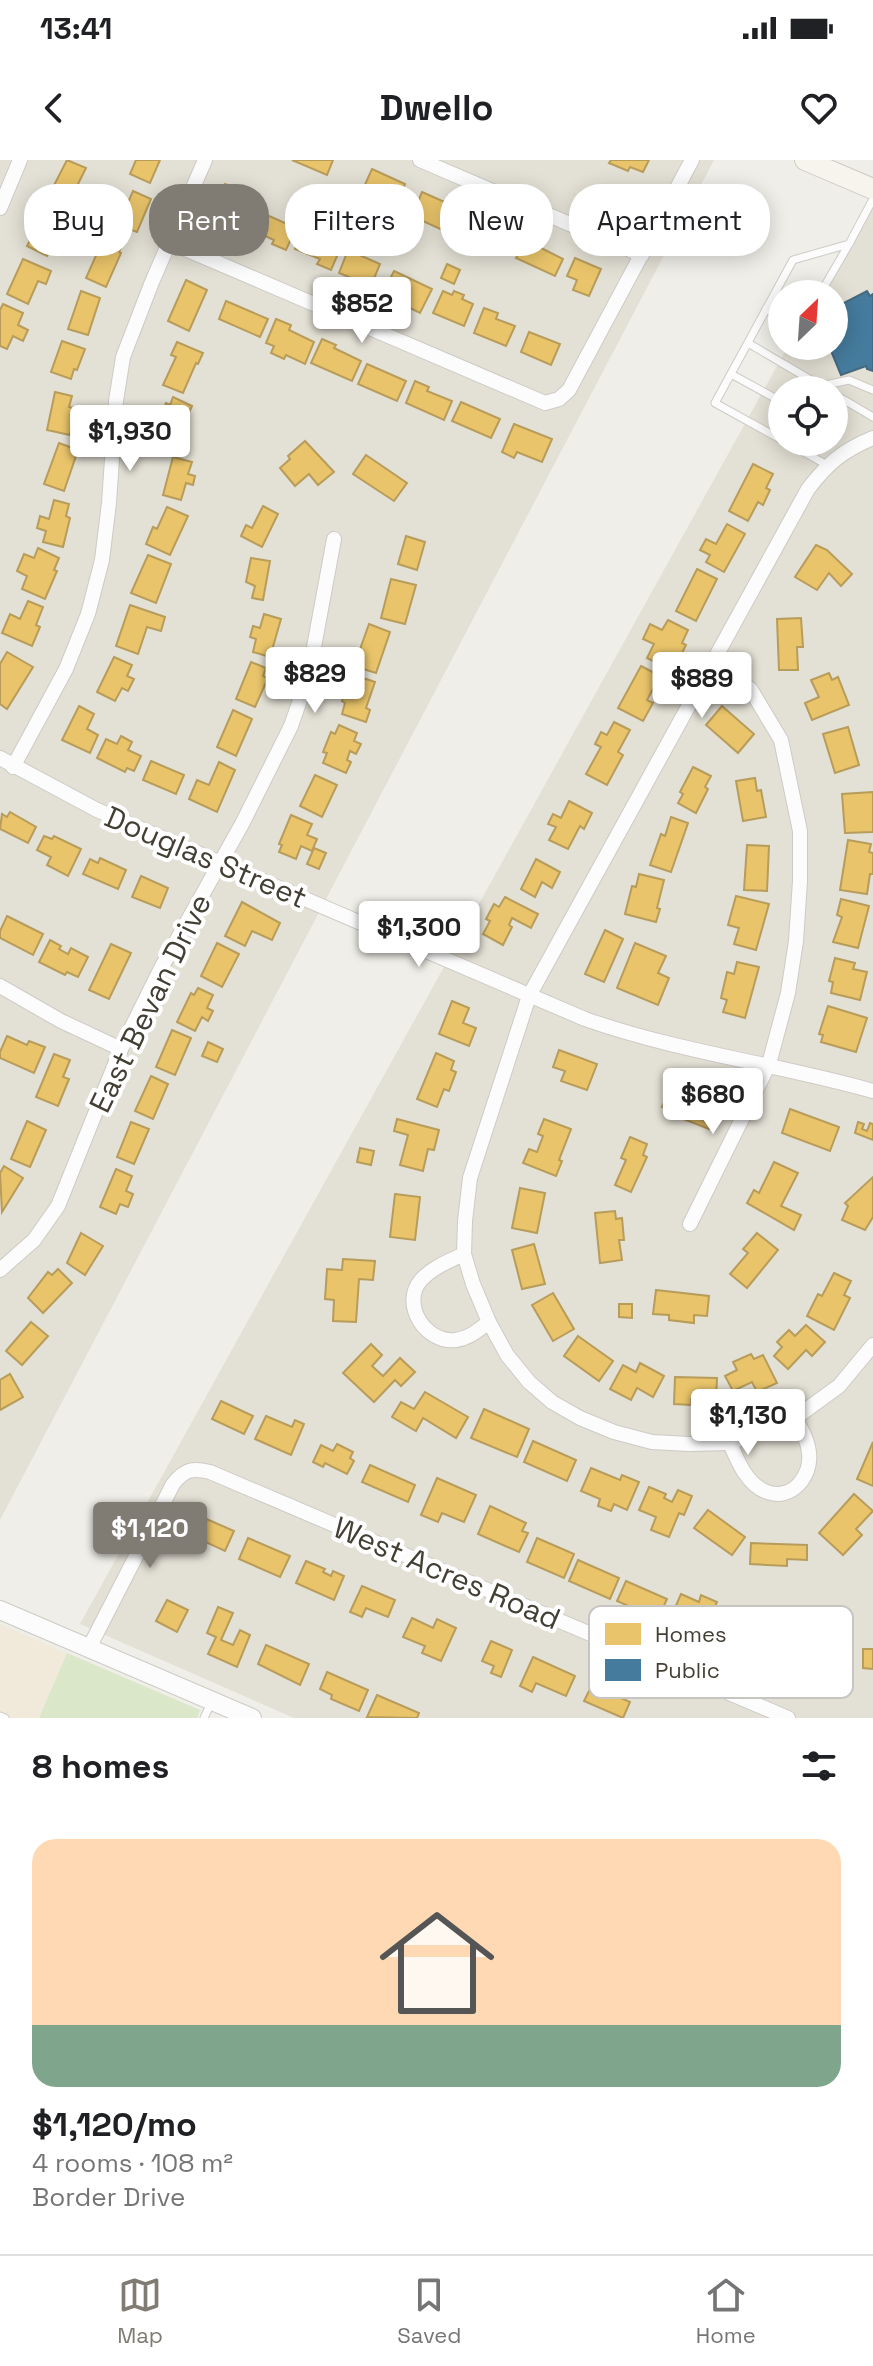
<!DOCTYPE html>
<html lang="en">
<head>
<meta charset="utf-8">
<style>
  body { margin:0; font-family:"Space Grotesk",sans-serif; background:#f2f2f2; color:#202124; height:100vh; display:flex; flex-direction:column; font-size:30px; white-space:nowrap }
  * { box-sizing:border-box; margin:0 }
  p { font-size:26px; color:#757577 }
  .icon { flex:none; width:44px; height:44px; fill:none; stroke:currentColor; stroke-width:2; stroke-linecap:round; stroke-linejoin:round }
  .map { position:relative; height:1558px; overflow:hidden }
  .drawer { display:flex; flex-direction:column; background:#fff; flex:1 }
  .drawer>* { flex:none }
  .banner { position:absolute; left:24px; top:24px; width:826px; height:72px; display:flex; gap:16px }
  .needle { width:52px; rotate:25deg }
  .fabs { position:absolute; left:768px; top:120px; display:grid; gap:16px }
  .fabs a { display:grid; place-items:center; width:80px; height:80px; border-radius:50%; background:#fff; box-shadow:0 4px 20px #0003; font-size:40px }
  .price { position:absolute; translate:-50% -68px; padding:0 18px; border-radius:8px; background:#fff; color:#222; font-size:26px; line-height:52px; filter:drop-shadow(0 2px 4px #0008) }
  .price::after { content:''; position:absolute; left:50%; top:48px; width:24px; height:18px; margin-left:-12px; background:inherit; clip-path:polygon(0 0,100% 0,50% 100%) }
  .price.active { background:#807c74; color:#fff }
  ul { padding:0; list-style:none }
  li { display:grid; align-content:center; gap:16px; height:424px; padding:0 32px }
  li span { display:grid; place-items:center; height:248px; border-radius:24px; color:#555 }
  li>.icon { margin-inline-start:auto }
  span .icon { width:144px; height:144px; fill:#fffc; stroke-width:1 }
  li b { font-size:34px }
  h2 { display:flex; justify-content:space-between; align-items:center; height:96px; padding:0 32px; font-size:34px }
  .tag { padding:0 28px; border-radius:32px; background:#fff; box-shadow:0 4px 20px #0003; font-size:28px; line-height:72px }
  .tag.active { background:#807c74; color:#fff }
  .status { display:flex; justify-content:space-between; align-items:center; height:56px; padding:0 40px; background:#fff; direction:ltr }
  .status svg { height:22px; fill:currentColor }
  header { display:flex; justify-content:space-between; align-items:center; height:104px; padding:0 32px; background:#fff; font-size:36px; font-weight:700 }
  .tab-bar { display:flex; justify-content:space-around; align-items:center; height:112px; border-top:2px solid #e0e0e0; background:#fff; font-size:22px; color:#757577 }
  .tab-bar a { display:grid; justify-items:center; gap:4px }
  .tab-bar .active { color:#807c74 }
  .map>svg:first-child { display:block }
  .residential { fill:#e3e0d5; fill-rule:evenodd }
  .commercial { fill:#f1eadb }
  .green { fill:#dae8c9 }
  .homes { fill:#e9c46a; stroke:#b89c5a; stroke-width:2 }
  .public { fill:#457b9d; stroke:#45697e; stroke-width:2 }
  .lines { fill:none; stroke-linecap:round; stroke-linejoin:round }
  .service-casing { stroke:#cdcbc5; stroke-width:9 }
  .minor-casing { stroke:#cdcbc5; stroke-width:16 }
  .tertiary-casing { stroke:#cdcbc5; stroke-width:20 }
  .secondary-casing { stroke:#cecbc0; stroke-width:22 }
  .service { stroke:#fdfcfc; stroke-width:7 }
  .minor { stroke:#fdfcfc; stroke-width:14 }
  .tertiary { stroke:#fdfcfc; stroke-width:18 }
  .secondary { stroke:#f6f4ed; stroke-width:20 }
  .labels { text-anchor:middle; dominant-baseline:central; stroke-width:8; stroke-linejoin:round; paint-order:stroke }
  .street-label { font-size:30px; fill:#443f35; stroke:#fff }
  .key { fill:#fff; stroke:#c7c5c2; stroke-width:2 }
  .key-label { font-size:22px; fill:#443f35 }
</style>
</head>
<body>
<div class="status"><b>13:41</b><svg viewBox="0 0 49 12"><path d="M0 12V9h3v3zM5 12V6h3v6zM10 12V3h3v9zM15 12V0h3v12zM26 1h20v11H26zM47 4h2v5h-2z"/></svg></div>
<header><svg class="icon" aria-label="back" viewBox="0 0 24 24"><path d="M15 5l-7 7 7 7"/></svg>Dwello<svg class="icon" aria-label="heart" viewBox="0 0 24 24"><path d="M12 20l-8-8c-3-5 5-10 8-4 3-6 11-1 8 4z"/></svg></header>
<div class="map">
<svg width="873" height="1558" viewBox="0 0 873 1558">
  <rect width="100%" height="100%" fill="#efeee8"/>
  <g class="residential">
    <path d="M0 0H714L0 1360Z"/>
    <path d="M873 45V1558H294L80 1464 788 186H834V134H817ZM782 230H834V282H782Z"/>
  </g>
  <path class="commercial" d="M0 1464 67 1493 39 1558H0Z"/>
  <path class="green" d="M67 1493 200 1550 197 1558H39Z"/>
  <g class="homes">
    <path d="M67 0 86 8 67 46 48 37Z"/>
    <path d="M136 0H160L150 23 130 14Z"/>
    <path d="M292 0H333L327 15Z"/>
    <path d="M611 0H649L643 12 630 7 628 11 609 3Z"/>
    <path d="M372 9 405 24 397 44 363 29Z"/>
    <path d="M225 24 244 31 228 67 210 59Z"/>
    <path d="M133 31 151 39 137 72 118 65Z"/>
    <path d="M422 32 447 43 446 47 460 53 451 74 412 56Z"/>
    <path d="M52 50 67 58 47 96 27 86 41 59 46 61Z"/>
    <path d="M258 51 296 68 286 90 272 84 274 80 250 69Z"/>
    <path d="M476 59 513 75 506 91 470 75Z"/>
    <path d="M303 71 341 87 331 110 317 104 320 99 295 89Z"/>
    <path d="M106 73 124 81 119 92 121 93 106 127 86 118Z"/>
    <path d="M527 76 541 83 539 87 563 99 555 116 516 98Z"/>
    <path d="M348 90 380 104 371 126 339 113Z"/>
    <path d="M575 98 601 109 589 136 573 130 577 120 567 116Z"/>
    <path d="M23 99 51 111 46 124 38 121 28 144 7 134Z"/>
    <path d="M447 104 460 110 454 124 441 118Z"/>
    <path d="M394 111 432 129 420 153 406 146 409 141 385 129Z"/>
    <path d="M186 120 207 130 189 171 168 161Z"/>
    <path d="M81 131 100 138 88 175 68 169Z"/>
    <path d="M443 131 452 135 454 131 464 135 462 139 473 144 464 166 433 153Z"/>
    <path d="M226 141 268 159 260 177 219 159Z"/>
    <path d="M3 144 23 153 18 165 28 170 23 181 13 176 7 189 0 186V150Z"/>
    <path d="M484 148 498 153 496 159 515 166 506 186 474 173Z"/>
    <path d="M276 159 291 165 289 170 314 182 305 204 286 195 284 199 271 193 274 186 266 183Z"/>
    <path d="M529 172 560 184 551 205 521 192Z"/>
    <path d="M322 179 336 185 334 188 361 201 352 221 311 203Z"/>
    <path d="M62 181 85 189 77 210 74 209 71 219 51 212Z"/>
    <path d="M177 182 203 193 198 204 196 203 183 233 163 225 176 197 171 195Z"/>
    <path d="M367 204 406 221 397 241 358 224Z"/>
    <path d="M415 221 429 227 427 231 452 241 444 260 406 243Z"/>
    <path d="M55 232 72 236 69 247 79 249 76 262H73L70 275 47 270Z"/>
    <path d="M173 237 192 246 175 284 152 274 166 243 170 245Z"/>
    <path d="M461 242 500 259 491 278 452 261Z"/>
    <path d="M514 264 552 279 542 302 517 292 514 298 502 292Z"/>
    <path d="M305 281 334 312 318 325 309 314 295 326 280 308 290 299 288 296Z"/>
    <path d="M59 283 78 290 64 331 44 324Z"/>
    <path d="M366 295 407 323 394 341 353 314Z"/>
    <path d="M173 297 192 302 188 314 195 316 193 325 186 323 181 340 163 335Z"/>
    <path d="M753 304 773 314 766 328 770 330 763 345 758 342 748 361 729 351Z"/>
    <path d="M54 340 69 344 66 356 70 358 63 387 43 382 46 371 37 368 40 356 49 359Z"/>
    <path d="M263 346 278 354 262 387 241 376 246 365 252 368Z"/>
    <path d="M167 347 188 356 170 395 146 384 153 367 157 369Z"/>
    <path d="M727 364 745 374 724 412 706 402 710 395 700 390 706 379 716 384Z"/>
    <path d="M406 376 425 382 417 410 398 404Z"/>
    <path d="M816 385 827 390 852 414 841 426 829 413 817 430 795 417Z"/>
    <path d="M38 388 59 398 54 410 57 411 45 439 22 429 27 416 17 411 24 394 34 398Z"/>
    <path d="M148 395 171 404 156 443 131 433Z"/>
    <path d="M251 398 270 401 263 440 252 438 255 426 246 422Z"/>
    <path d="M697 409 717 419 696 461 676 451Z"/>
    <path d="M391 419 416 425 405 464 381 458Z"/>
    <path d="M28 441 43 447 36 465 40 467 32 486 2 473 10 454 20 459Z"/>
    <path d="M130 445 165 457 161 471 147 467 138 494 116 486Z"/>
    <path d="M264 454 281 459 270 497 253 492 256 479 250 477 253 466 260 468Z"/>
    <path d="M801 458 803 487H797L798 510H779L777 459Z"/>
    <path d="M668 460 688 470 682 483 686 485 680 497 675 495 668 509 647 498 654 484 643 479 650 464 662 470Z"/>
    <path d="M369 464 390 472 376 513 354 506Z"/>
    <path d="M7 492 33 507 7 549 0 544V504Z"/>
    <path d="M114 497 132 505 127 516 134 519 128 531 122 528 115 541 97 532Z"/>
    <path d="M251 502 266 508 263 516 268 518 255 547 236 539Z"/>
    <path d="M641 506 660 516 647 540 653 543 643 561 618 548Z"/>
    <path d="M829 513 832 520 838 517 849 545 812 560 805 543 819 537 811 520Z"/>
    <path d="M354 515 375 522 366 548 370 550 366 562 342 554 345 543 342 541 347 523 351 525Z"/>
    <path d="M79 546 94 554 87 569 98 575 90 593 62 580Z"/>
    <path d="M722 546 754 574 738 593 706 565Z"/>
    <path d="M233 550 252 559 236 596 217 587Z"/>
    <path d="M614 562 630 570 618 592 623 595 607 625 586 614 601 587 595 584 601 572 607 575Z"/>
    <path d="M339 565 357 573 354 581 361 584 356 594 350 591 347 600 351 602 346 613 323 603 327 593 323 592 331 572 335 574Z"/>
    <path d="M848 567 859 605 835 613 823 574Z"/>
    <path d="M121 576 132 582 128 590 141 596 134 611 127 608 125 612 97 598 106 579 117 584Z"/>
    <path d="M151 601 184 615 176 634 143 620Z"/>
    <path d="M219 602 235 610 217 652 189 639 197 620 209 625Z"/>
    <path d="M693 607 711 616 705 627 708 629 696 653 678 643 683 634 680 632Z"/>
    <path d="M315 615 337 625 322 657 300 646Z"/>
    <path d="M755 618 757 631 761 630 766 657 743 661 736 621Z"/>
    <path d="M873 632V672L845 673 842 634Z"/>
    <path d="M569 641 592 653 584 669 580 666 568 689 549 680 556 667 548 664 553 654 561 658Z"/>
    <path d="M10 652 36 667 28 683 0 669 2 654 7 657Z"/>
    <path d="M291 655 312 664 307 675 317 679 312 691 301 686 296 699 279 692 282 685 279 684Z"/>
    <path d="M671 657 688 663 671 712 650 705 661 674 665 676Z"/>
    <path d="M44 676 52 679 54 676 81 689 68 716 47 705 51 697 37 690Z"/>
    <path d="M848 680 871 684 869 692 873 693V714H870L867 734 840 730Z"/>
    <path d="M747 685 769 686 767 731 744 730Z"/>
    <path d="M314 688 326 693 319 709 307 704Z"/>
    <path d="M100 698 126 710 118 729 83 714 90 699 98 703Z"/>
    <path d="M536 699 560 712 552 728 542 722 535 737 521 729Z"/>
    <path d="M639 714 664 720 657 748 660 749 656 762 625 754 632 726 636 727Z"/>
    <path d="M141 716 168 728 160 748 132 737Z"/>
    <path d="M736 736 769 744 756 790 734 784 739 768 728 765Z"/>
    <path d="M505 737 538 754 531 768 512 758 509 765 512 767 503 785 483 774 490 761 486 759 494 744 499 747Z"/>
    <path d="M841 739 869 746 858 788 833 782 842 757 837 755Z"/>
    <path d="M242 742 280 763 272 780 252 771 245 786 225 776Z"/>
    <path d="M7 756 43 774 33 795 0 778V771Z"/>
    <path d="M605 770 623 779 604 822 585 814Z"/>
    <path d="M50 780 61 786 59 789 68 794 71 788 88 797 78 817 67 812 65 815 39 802Z"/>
    <path d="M217 783 239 794 222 827 201 816Z"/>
    <path d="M635 783 666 796 658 813 669 818 658 845 617 828Z"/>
    <path d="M111 784 131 793 109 839 89 830Z"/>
    <path d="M835 798 855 803 853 809 867 812 860 840 831 833 833 822 829 821Z"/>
    <path d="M737 802 759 807 745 858 723 852 727 840 721 838 727 812 734 814Z"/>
    <path d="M198 828 213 835 207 848 213 851 208 861 202 857 195 871 177 862 191 833 194 835Z"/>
    <path d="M452 841 469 848 463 863 476 868 469 886 439 874Z"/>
    <path d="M828 846 867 858 856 892 821 882 823 875 819 874Z"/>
    <path d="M172 870 191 878 175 915 156 907Z"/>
    <path d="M7 876 27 885 29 881 45 887 34 913 0 898V892Z"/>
    <path d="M208 882 223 889 217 902 202 896Z"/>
    <path d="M559 890 597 904 587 930 561 921 565 911 553 907Z"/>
    <path d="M436 893 454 901 451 910 456 912 449 931 444 929 437 947 417 939Z"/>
    <path d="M54 894 70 900 63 917 69 919 58 946 36 937Z"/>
    <path d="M151 916 168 924 153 959 135 951Z"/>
    <path d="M672 924 687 931 677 954 662 947Z"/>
    <path d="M687 933 705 940 703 945 716 950 709 969 678 957Z"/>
    <path d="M790 949 839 967 830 991 782 973Z"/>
    <path d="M397 959 439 970 434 990 428 989 423 1011 400 1005 408 975 394 971Z"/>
    <path d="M544 959 571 969 559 1000 562 1001 556 1016 523 1003 529 989 537 992 543 976 538 974Z"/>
    <path d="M27 961 46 970 30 1007 11 999Z"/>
    <path d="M131 962 149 969 134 1004 117 997Z"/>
    <path d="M858 962 864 964 862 969 867 971 870 963 873 964V980L855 973Z"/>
    <path d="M630 977 647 984 643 995 647 997 631 1032 615 1025 626 1000 621 998Z"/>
    <path d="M360 988 374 991 371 1005 357 1002Z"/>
    <path d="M774 1002 798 1013 781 1046 801 1055 794 1070 747 1043 754 1030 759 1033Z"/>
    <path d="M4 1006 23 1018 2 1052 0 1013Z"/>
    <path d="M116 1009 132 1016 126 1031 133 1034 128 1047 120 1044 116 1054 100 1047Z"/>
    <path d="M873 1017V1057L865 1070 842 1060 848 1046 845 1043Z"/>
    <path d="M520 1028 545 1033 537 1073 512 1068Z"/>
    <path d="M395 1034 420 1037 415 1080 390 1077Z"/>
    <path d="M615 1051 616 1059 622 1058 624 1080H619L622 1100 600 1103 595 1053Z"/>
    <path d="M81 1073 103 1086 85 1115 67 1103Z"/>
    <path d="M757 1073 778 1090 747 1128 730 1114 748 1093 743 1089Z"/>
    <path d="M534 1084 545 1124 522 1129 512 1090Z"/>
    <path d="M343 1099 375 1101 373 1120 359 1119 356 1162 333 1161 334 1140 325 1139 327 1109 342 1110Z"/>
    <path d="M58 1109 72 1123 43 1153 28 1138 48 1112 52 1115Z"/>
    <path d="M834 1113 851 1121 844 1135 850 1138 834 1170 807 1156 818 1134 822 1136Z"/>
    <path d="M656 1130 709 1136 707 1156 694 1155V1163L669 1160V1155L653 1154Z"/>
    <path d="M553 1133 574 1169 553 1181 532 1145Z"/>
    <path d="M619 1144H632V1158L619 1157Z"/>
    <path d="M31 1162 48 1176 22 1205 6 1191Z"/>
    <path d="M806 1165 825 1182 812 1196 806 1190 788 1209 774 1196 782 1187 777 1182 789 1170 795 1176Z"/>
    <path d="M578 1176 613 1201 599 1221 564 1196Z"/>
    <path d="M371 1184 382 1195 372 1206 383 1216 400 1198 415 1212 401 1226 395 1220 374 1242 343 1213Z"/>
    <path d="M751 1194 754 1199 763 1195 777 1223 757 1232 752 1222 733 1231 725 1216 737 1210 733 1202Z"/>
    <path d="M640 1203 664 1216 653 1237 637 1228 631 1240 610 1229 623 1205 636 1212Z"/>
    <path d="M10 1214 23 1237 0 1250V1220Z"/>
    <path d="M675 1217 717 1218 716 1239H691V1245L674 1244Z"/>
    <path d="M425 1232 468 1257 456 1278 423 1258 416 1271 392 1257 401 1242 414 1249Z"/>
    <path d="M221 1241 253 1256 244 1274 212 1259Z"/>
    <path d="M484 1249 529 1269 517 1297 471 1278Z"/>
    <path d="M266 1256 292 1267 295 1260 304 1264 291 1295 255 1279Z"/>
    <path d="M533 1281 576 1300 567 1321 524 1302Z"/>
    <path d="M873 1282V1326L857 1319Z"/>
    <path d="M337 1284 353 1292 350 1298 354 1301 347 1314 325 1303 323 1307 313 1302 321 1285 333 1291Z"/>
    <path d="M370 1305 415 1325 408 1342 362 1322Z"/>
    <path d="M591 1308 620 1320 622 1315 639 1322 627 1350 614 1344 611 1351 598 1346 600 1339 581 1331Z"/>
    <path d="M437 1318 476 1335 464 1362 442 1353 438 1362 421 1355Z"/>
    <path d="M649 1327 666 1334 664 1338 672 1342 678 1330 692 1336 684 1355 679 1353 669 1377 651 1370 656 1357 639 1350Z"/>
    <path d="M854 1334 873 1351 856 1369 862 1375 843 1395 819 1373Z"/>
    <path d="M490 1346 526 1363 522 1371 528 1373 519 1392 478 1374Z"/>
    <path d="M708 1350 745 1377 732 1395 694 1368Z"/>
    <path d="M195 1354 234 1371 225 1391 186 1373Z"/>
    <path d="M248 1378 290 1396 280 1417 239 1399Z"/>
    <path d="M537 1378 574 1394 564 1418 527 1402Z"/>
    <path d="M751 1383 807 1385V1400L787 1399V1406L750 1404Z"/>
    <path d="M578 1400 619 1418 610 1439 569 1421Z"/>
    <path d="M306 1401 325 1409 323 1412 331 1416 333 1411 344 1416 334 1440 296 1423Z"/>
    <path d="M626 1421 667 1439 658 1459 617 1441Z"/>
    <path d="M362 1426 395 1440 388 1457 366 1448 362 1457 350 1452Z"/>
    <path d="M681 1434 699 1442 701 1435 717 1442 707 1465 694 1459 688 1473 668 1464Z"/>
    <path d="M167 1440 188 1450 177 1472 156 1461Z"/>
    <path d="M218 1447 233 1453 221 1480 233 1485 240 1470 250 1475 237 1507 208 1494 216 1477 207 1473Z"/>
    <path d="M412 1458 433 1468 437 1459 456 1468 441 1501 422 1493 425 1486 403 1477Z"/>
    <path d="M491 1481 512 1490 501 1517 491 1513 494 1506 482 1501Z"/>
    <path d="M266 1485 309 1504 300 1525 258 1504Z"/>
    <path d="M863 1489H873V1509L863 1508Z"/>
    <path d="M533 1497 575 1516 566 1536 536 1523 532 1532 520 1526Z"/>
    <path d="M327 1512 368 1530 359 1551 331 1539 332 1535 320 1529Z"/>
    <path d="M592 1525 630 1542 623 1558 584 1541Z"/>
    <path d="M377 1535 419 1553 417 1558 367 1557Z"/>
  </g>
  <path class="public" d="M867 131 870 136 873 134V211L867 209 866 206 841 215 829 186H834V148Z"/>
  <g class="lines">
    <g class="service-casing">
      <g id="service">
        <path d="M820 134 849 84"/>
        <path d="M766 149 782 156"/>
        <path d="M748 183 828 230"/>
        <path d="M731 214 782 242"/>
        <path d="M821 226 849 220 873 230"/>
        <path d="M834 234 873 257"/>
        <path d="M782 280 715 243 793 100 849 84 873 39"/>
        <path d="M786 282 827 305"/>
        <path d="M0 1556 5 1558"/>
        <path d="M204 1558 211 1543"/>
      </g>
    </g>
    <g class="minor-casing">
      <g id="minor">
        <path d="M420 0 642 95"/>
        <path d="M0 48 20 0"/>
        <path d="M169 82 545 243 559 239 569 230 692 0"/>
        <path d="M873 278C842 291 828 303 808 329L529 836 470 1018 465 1061 464 1094 473 1124 489 1162 507 1195 529 1222 552 1242 580 1258 614 1272 652 1282 689 1284 730 1283 795 1258 839 1226 873 1185"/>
        <path d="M0 598 97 650 585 859C678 892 778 904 873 931"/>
        <path d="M13 607 66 509 88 454 102 400 109 343 116 241 123 197 152 122 205 0"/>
        <path d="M0 826 61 861 121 889"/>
        <path d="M690 1064 769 904 788 833 796 781 800 721V671L781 580 751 530 728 510 712 502"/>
        <path d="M464 1094C449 1101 433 1107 421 1120 400 1144 426 1184 456 1180 470 1178 478 1170 489 1162"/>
        <path d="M0 1110 34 1080 58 1046 121 889 160 810 242 664 291 566 309 514 334 379"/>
        <path d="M730 1283C737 1300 747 1325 767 1332 792 1341 812 1316 809 1293 808 1280 801 1269 795 1258"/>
        <path d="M89 1488 173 1324C185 1309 192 1308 210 1312L788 1558"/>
      </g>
    </g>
    <g class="tertiary-casing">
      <path id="tertiary" d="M0 1450 252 1558"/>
    </g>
    <g class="secondary-casing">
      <path id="secondary" d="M805 0 873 29"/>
    </g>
    <use href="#service" class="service"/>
    <use href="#minor" class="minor"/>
    <use href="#tertiary" class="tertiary"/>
    <use href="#secondary" class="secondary"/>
  </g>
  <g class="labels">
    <g class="street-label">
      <text transform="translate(206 697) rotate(23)">Douglas Street</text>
      <text transform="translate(150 843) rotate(-64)">East Bevan Drive</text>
      <text transform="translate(447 1413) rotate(23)">West Acres Road</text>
    </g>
  </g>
  <rect x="589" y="1446" width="264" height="92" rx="12" class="key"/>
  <rect x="605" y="1463" width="36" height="22" fill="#e9c46a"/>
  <rect x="605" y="1499" width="36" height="22" fill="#457b9d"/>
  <g class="key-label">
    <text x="655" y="1482">Homes</text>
    <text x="655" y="1518">Public</text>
  </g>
</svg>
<div class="fabs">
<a><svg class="needle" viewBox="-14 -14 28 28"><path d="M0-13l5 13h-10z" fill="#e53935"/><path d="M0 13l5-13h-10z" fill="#757577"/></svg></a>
<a><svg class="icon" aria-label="locate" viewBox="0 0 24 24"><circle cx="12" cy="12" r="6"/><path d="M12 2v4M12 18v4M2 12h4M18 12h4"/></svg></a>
</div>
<b class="price" style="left:362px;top:185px">$852</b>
<b class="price" style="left:130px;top:313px">$1,930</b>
<b class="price" style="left:315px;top:555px">$829</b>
<b class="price" style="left:702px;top:560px">$889</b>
<b class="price" style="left:419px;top:809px">$1,300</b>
<b class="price" style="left:713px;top:976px">$680</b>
<b class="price" style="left:748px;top:1297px">$1,130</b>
<b class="price active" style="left:150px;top:1410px">$1,120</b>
<div class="banner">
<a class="tag">Buy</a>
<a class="tag active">Rent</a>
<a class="tag">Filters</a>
<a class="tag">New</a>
<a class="tag">Apartment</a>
</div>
</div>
<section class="drawer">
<h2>8 homes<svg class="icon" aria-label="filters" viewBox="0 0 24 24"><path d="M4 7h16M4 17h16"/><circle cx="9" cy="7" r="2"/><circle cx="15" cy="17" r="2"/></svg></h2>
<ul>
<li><span style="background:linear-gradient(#ffd9b3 75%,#7fa58c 0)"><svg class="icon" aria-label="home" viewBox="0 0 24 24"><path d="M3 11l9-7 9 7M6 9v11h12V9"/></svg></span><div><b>$1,120/mo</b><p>4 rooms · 108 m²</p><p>Border Drive</p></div></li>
</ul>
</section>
<nav class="tab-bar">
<a class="active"><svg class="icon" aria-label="map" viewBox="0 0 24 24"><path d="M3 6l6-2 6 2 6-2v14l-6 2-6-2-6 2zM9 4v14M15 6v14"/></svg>Map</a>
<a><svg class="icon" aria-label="saved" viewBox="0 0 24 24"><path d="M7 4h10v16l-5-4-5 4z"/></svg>Saved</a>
<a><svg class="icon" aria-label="home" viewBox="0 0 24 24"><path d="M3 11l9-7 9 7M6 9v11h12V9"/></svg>Home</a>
</nav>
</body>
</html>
